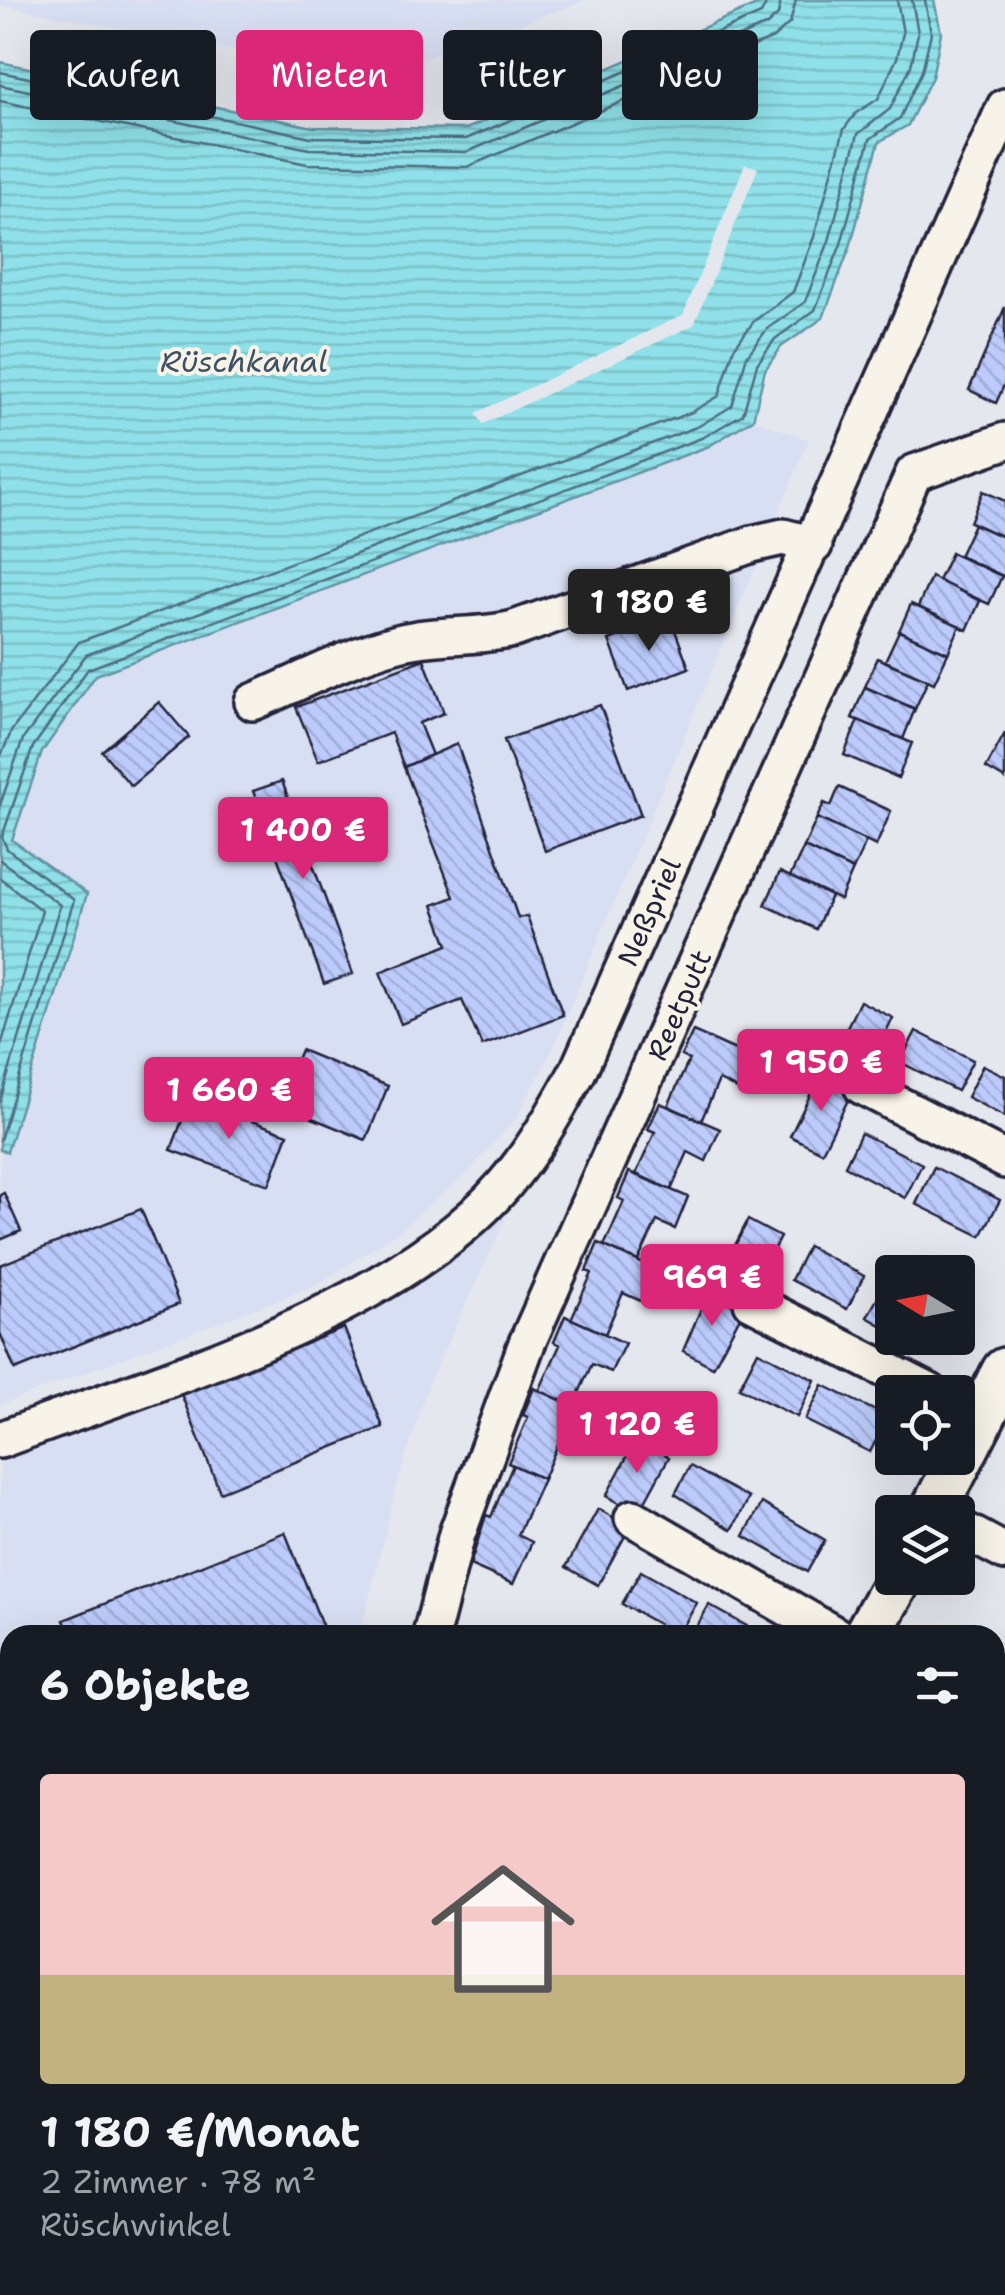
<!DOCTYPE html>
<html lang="de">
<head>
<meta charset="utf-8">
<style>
  body { margin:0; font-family:"Shantell Sans",sans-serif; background:#242831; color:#f1f3f6; height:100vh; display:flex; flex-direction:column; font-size:38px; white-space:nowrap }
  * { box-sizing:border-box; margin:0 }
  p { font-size:32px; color:#9ea1a6 }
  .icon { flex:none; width:55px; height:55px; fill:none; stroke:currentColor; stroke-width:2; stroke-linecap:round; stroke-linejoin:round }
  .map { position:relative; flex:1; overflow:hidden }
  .side { position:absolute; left:0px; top:1625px; width:1005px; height:670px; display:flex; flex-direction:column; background:#171b24; border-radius:30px 30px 0 0; box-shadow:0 10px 40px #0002 }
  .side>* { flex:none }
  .top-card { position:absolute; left:30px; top:30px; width:945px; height:90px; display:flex; gap:20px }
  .needle { width:65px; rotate:280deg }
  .buttons { position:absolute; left:875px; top:1255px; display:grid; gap:20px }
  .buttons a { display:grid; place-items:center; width:100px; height:100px; border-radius:10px; background:#171b24; box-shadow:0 10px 40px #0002; font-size:50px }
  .price { position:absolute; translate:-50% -85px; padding:0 22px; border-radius:10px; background:#db2777; color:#fff; font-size:32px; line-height:65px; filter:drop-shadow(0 2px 5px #0008) }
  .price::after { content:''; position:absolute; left:50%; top:60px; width:30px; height:22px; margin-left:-15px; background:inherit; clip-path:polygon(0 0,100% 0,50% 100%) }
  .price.selected { background:#222; color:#fff }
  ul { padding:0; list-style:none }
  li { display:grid; align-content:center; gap:20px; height:530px; padding:0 40px }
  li+li { border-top:2px solid #363941 }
  li span { display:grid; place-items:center; height:310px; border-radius:10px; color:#555 }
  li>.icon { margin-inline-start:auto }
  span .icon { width:180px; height:180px; fill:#fffc; stroke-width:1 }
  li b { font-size:42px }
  h2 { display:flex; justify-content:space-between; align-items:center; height:120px; padding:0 40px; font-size:42px }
  .chip { padding:0 35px; border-radius:10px; background:#171b24; box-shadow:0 10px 40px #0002; font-size:35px; line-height:90px }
  .chip.selected { background:#db2777; color:#fff }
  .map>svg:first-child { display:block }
  .built { fill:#d9dff2 }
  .industrial { fill:url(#industrial-furrows) }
  .water { fill:url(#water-rules); stroke:#6394a3; stroke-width:2.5 }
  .pier { fill:#e5e7ee }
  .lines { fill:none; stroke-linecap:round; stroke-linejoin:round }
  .shore { stroke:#4e6e80; stroke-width:2.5 }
  .stream { stroke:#6394a3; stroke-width:11 }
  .building { fill:url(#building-back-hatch); stroke:#22223b; stroke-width:2.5 }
  .minor-casing { stroke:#22223b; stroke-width:42 }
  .tertiary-casing { stroke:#22223b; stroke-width:52 }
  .minor { stroke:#f7f3e8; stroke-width:35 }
  .tertiary { stroke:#f7f3e8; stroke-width:45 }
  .labels { text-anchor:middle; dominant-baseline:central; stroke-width:8; stroke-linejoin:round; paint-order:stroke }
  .street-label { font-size:28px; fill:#22223b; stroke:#f7f3e8 }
  .water-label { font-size:30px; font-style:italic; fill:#3d5266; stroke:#f7f3e8 }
</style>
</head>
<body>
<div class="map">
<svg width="1005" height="2295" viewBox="0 0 1005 2295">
  <defs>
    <pattern id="industrial-furrows" width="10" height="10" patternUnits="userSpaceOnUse" patternTransform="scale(2.5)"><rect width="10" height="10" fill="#d9dff2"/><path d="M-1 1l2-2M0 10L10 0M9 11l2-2" fill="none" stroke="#babfd0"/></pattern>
    <pattern id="water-rules" width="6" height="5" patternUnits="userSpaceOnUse" patternTransform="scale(2.5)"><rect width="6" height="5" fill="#8fe0e8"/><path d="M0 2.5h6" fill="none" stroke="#7bc0c8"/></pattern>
    <pattern id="building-back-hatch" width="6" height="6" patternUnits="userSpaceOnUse" patternTransform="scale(2.5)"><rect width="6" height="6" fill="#bccbfb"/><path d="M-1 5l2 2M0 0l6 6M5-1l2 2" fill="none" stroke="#a1aed8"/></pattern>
  </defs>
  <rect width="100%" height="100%" fill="#e5e7ee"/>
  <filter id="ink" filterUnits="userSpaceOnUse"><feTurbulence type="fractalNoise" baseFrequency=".01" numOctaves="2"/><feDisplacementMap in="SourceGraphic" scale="20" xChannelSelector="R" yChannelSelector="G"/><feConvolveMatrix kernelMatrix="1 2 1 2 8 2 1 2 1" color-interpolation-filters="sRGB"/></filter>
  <g filter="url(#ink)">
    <g class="built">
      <path d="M0 0H587L421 60 304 64 0 5Z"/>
      <path d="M753 419 809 440 552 1051 517 1117 466 1174 399 1231 317 1285 0 1405V1150L7 1152 12 841 42 752 96 675 709 446Z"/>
      <path d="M498 1206 505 1220 429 1383 396 1488 360 1635H10V1753L0 1750V1453L336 1322Z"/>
    </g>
    <path class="industrial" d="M2 1843 10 1845V2285H261L259 2295H0Z"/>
    <path class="water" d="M768 0H934L941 33 932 77 908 125 879 142 850 247 823 318 781 347 765 370 753 419 709 446 96 675 42 752 12 840 87 894 7 1152 0 1150V62L313 127 466 129Z"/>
    <path class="pier" d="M745 164 758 168 694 325 483 424 476 413 683 315Z"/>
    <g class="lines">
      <g class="shore">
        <path d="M0 72 311 137 466 139 761 14 768 0"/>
        <path d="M0 85 309 149 467 152 767 25 778 15 781 0"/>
        <path d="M0 101 307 164 467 167 773 38 790 23 796 0"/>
        <path d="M0 758 12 730 79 642 692 412 719 396 734 348 754 321 793 292 814 237 844 129 856 113 878 99 897 58 903 33 897 0"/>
        <path d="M0 805 23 739 86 655 699 426 732 406 747 356 767 329 805 302 829 241 858 134 890 109 911 66 918 33 912 0"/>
        <path d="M0 860 60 905 0 1101"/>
        <path d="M0 878 42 911 0 1049"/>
        <path d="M0 1140 74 900 7 849 2 837 33 747 88 669 704 437 743 414 757 364 775 339 815 310 841 244 870 139 900 118 922 71 931 33 925 0"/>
      </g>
      <g class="stream">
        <path d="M995 1869 1005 1815"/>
        <path d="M995 1951 1005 1955"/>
        <path d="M995 2189 1005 2175"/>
        <path d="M916 2295 923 2285"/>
      </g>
    </g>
    <g class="building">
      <path d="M1005 307V383L996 403 969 390Z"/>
      <path d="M983 491 1005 501V538L970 522Z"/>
      <path d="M974 524 1005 538V577L959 556Z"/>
      <path d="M951 553 1002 576 989 604 938 581Z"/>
      <path d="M931 577 980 601 967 630 918 607Z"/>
      <path d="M911 604 960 626 948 653 899 631Z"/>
      <path d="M670 617 689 668 628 691 609 640Z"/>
      <path d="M899 631 948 653 934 683 885 661Z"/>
      <path d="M877 658 928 680 915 709 865 687Z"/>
      <path d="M424 659 444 713 419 723 432 755 404 767 391 733 318 761 296 707Z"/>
      <path d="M865 687 915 709 903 739 852 718Z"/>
      <path d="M159 702 189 737 131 786 102 751Z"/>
      <path d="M600 705 641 815 545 851 504 740Z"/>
      <path d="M858 720 912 743 898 778 844 755Z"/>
      <path d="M1005 733V779L986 768Z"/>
      <path d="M457 744 518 918 527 916 563 1015 482 1046 462 1000 401 1024 380 972 448 945 433 905 454 897 404 767Z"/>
      <path d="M282 781 353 974 324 984 253 791Z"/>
      <path d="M839 787 891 811 876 846 817 818 824 803 831 806Z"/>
      <path d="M817 818 866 841 853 870 804 847Z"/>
      <path d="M804 847 853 870 840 900 790 877Z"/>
      <path d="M780 872 831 896 816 929 765 905Z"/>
      <path d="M860 1001 893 1018 863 1075 831 1059Z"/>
      <path d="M693 1031 751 1057 737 1089 719 1080 701 1121 668 1106 689 1060 681 1056Z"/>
      <path d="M916 1031 973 1060 957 1091 900 1062Z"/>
      <path d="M301 1050 388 1086 366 1140 278 1104Z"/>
      <path d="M983 1065 1005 1076V1117L967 1097Z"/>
      <path d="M820 1075 852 1092 822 1152 790 1136Z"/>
      <path d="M190 1099 288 1134 269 1185 171 1150Z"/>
      <path d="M660 1103 720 1129 706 1161 688 1152 671 1190 636 1174 655 1132 648 1129Z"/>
      <path d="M861 1133 922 1164 905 1198 845 1166Z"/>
      <path d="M934 1167 1000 1200 981 1236 916 1204Z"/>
      <path d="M629 1172 688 1197 675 1229 657 1221 638 1261 604 1246 624 1201 618 1198Z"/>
      <path d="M4 1193 21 1231 0 1240V1195Z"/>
      <path d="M141 1209 179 1304 15 1370 0 1333V1265Z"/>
      <path d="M748 1220 780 1237 750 1295 718 1279Z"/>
      <path d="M598 1243 657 1270 643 1302 623 1293 605 1334 571 1319 592 1273 586 1271Z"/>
      <path d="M808 1246 864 1276 847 1309 791 1280Z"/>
      <path d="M885 1285 892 1289V1331L867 1317Z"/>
      <path d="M708 1292 743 1311 713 1367 683 1351Z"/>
      <path d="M565 1316 625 1343 611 1372 592 1364 573 1406 539 1391 560 1345 554 1342Z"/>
      <path d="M344 1328 383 1427 220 1492 181 1394Z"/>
      <path d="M758 1351 815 1380 797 1417 739 1388Z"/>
      <path d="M823 1385 888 1417 870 1452 805 1420Z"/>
      <path d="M534 1388 593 1415 580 1446 561 1437 543 1479 508 1463 528 1417 523 1415Z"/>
      <path d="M637 1438 669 1457 638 1514 606 1496Z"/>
      <path d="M513 1465 543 1479 518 1535 532 1542 513 1584 470 1565 486 1515 491 1517Z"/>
      <path d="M690 1466 749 1498 732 1530 675 1494Z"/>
      <path d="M762 1503 825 1540 807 1572 744 1536Z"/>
      <path d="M598 1509 630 1527 598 1585 566 1567Z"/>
      <path d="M285 1532 326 1635H70L64 1620Z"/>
      <path d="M641 1571 697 1603 678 1635 622 1604Z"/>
      <path d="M709 1605 763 1635H692Z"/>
      <path d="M0 1650 10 1676 0 1683Z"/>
      <path d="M995 2023 1005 2031V2092L995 2084Z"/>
      <path d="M348 2285H386L380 2295H364Z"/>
      <path d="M543 2285H571L587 2294 537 2295Z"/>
      <path d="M722 2285H759L758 2295H721Z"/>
      <path d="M773 2285H828L827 2295H772Z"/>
    </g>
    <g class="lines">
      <g class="minor-casing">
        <g id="minor">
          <path d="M253 702C300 682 349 656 398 643 437 633 475 638 514 629L752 544 783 537 814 545"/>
          <path d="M862 1086 1005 1160"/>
          <path d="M752 1302 930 1392"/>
          <path d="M0 1440C156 1381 393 1314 504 1185 534 1150 556 1111 578 1071L1005 107"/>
          <path d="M633 1518 835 1635"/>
          <path d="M958 1527 1005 1552"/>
          <path d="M431 1635 457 1534 527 1343 914 473 1005 441"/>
          <path d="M0 1815 10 1818"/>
          <path d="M995 2271 1005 2258"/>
          <path d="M214 2295 217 2285"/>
        </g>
      </g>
      <g class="tertiary-casing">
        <g id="tertiary">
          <path d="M933 1512 1005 1371"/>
          <path d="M867 1635 899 1578"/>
          <path d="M457 2295 463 2285"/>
        </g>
      </g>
      <use href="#minor" class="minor"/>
      <use href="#tertiary" class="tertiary"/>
    </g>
  </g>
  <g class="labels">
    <g class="street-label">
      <text transform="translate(649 912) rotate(-66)">Neßpriel</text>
      <text transform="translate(679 1005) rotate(-66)">Reetputt</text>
    </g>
    <g class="water-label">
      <text x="244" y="361">Rüschkanal</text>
    </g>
  </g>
</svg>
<div class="buttons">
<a><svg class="needle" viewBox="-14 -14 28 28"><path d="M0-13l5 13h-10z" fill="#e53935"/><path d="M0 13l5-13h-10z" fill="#9ea1a6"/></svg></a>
<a><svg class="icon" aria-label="locate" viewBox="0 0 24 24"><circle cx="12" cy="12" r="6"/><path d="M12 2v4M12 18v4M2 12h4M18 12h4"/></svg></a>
<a><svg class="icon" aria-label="layers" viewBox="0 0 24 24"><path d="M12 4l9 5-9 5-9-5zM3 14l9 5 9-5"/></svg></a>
</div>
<b class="price selected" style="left:649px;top:654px">1 180 €</b>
<b class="price" style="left:303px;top:882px">1 400 €</b>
<b class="price" style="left:821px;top:1114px">1 950 €</b>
<b class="price" style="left:229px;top:1142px">1 660 €</b>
<b class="price" style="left:712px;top:1329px">969 €</b>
<b class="price" style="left:637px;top:1476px">1 120 €</b>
<div class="top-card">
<a class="chip">Kaufen</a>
<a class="chip selected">Mieten</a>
<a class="chip">Filter</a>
<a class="chip">Neu</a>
</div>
<section class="side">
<h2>6 Objekte<svg class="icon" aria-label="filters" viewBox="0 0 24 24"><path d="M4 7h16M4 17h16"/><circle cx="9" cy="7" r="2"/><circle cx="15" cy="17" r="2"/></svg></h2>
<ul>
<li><span style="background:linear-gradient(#f6c9c9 65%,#c2b280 0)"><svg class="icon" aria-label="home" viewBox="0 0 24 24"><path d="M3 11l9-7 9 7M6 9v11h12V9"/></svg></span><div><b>1 180 €/Monat</b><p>2 Zimmer · 78 m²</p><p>Rüschwinkel</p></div></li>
</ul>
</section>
</div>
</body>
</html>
